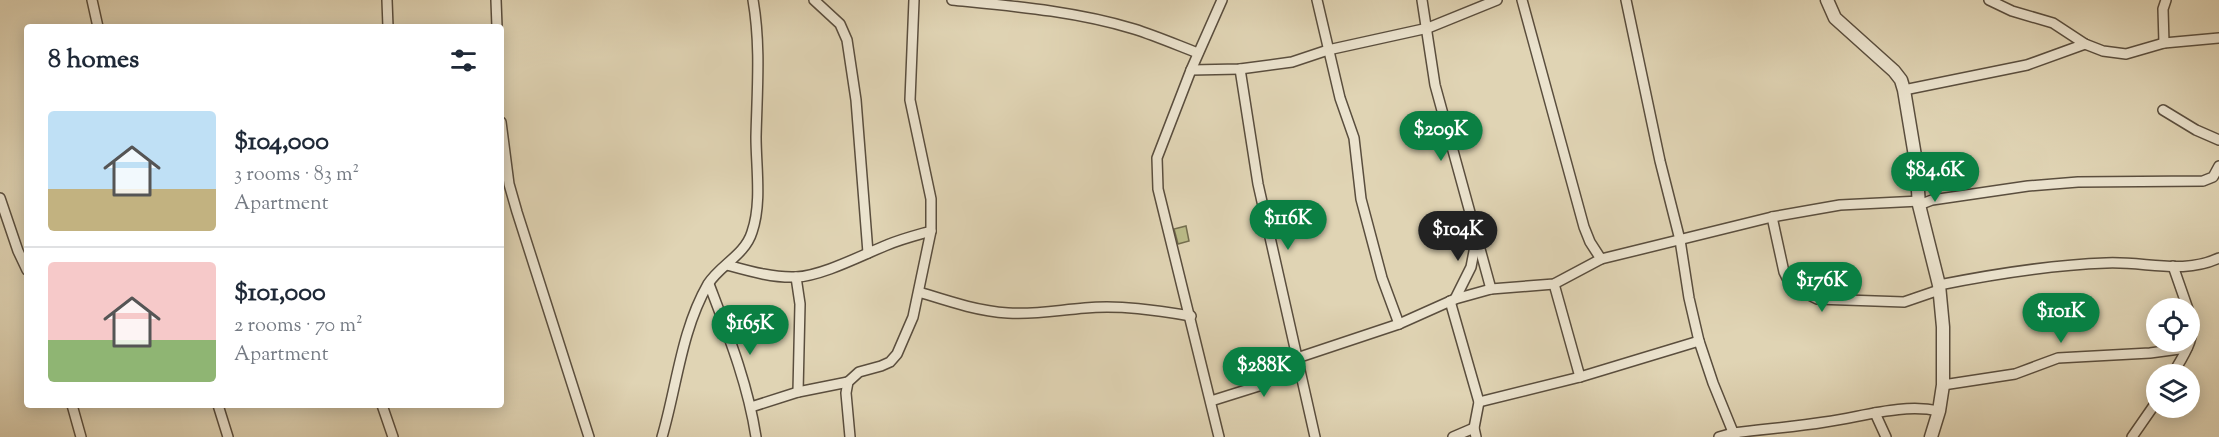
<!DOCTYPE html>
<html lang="en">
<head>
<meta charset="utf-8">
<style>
  body { margin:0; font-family:"Sorts Mill Goudy",serif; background:#f6f6f7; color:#1f2937; height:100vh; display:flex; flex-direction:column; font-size:22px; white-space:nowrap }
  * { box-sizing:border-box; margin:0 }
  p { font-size:20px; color:#747a83 }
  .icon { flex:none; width:33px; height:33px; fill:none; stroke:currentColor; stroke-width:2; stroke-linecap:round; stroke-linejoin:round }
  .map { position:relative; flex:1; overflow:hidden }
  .panel { position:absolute; left:24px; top:24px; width:480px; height:384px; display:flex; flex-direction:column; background:#fff; border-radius:6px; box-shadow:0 3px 15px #0003 }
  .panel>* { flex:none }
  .buttons { position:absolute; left:2146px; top:298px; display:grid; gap:12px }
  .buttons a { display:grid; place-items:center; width:54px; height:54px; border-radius:50%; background:#fff; box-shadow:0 3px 15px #0003; font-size:30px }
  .price { position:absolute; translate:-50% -51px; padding:0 14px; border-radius:21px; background:#0b8043; color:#fff; font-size:20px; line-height:39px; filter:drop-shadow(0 2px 3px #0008) }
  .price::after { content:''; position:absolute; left:50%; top:36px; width:18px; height:14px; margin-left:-9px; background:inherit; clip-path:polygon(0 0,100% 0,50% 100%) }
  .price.current { background:#222; color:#fff }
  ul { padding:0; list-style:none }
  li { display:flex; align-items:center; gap:18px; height:150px; padding:0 24px }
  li+li { border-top:2px solid #e0e1e3 }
  li span { display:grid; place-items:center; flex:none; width:168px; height:120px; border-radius:6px; color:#555 }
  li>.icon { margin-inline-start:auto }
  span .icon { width:72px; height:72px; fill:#fffc; stroke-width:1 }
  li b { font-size:26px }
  h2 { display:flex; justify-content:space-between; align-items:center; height:72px; padding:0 24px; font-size:26px }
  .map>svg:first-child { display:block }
  .green { fill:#babb88; stroke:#746e4f; stroke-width:1.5 }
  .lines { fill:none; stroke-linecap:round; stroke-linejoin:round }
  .minor-casing { stroke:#5a4e3e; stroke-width:12 }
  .tertiary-casing { stroke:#5a4e3e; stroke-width:15 }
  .minor { stroke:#ebe3ce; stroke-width:9 }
  .tertiary { stroke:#ebe3ce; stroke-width:12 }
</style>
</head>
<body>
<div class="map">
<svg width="2219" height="437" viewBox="0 0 2219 437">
  <rect width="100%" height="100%" fill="#e0d4b4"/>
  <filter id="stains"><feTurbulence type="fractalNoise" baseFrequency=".00333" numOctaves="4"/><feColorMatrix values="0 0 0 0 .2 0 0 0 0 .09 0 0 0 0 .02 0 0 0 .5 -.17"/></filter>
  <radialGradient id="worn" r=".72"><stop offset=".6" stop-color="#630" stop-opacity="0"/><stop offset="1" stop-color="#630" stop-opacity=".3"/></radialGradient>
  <path class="green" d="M1186 226 1189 241 1178 244 1174 229Z"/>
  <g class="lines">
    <g class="minor-casing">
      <g id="minor">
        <path d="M92 0 98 27"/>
        <path d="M387 0 388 27"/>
        <path d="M496 0 497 27"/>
        <path d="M814 0 840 24 847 40 856 100 868 253"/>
        <path d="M952 0C1012 6 1075 11 1134 29 1156 36 1177 45 1198 53"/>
        <path d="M1317 0 1340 98 1354 138 1361 199 1382 278 1399 324"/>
        <path d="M1422 0 1435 85 1491 289"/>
        <path d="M1522 0 1584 227 1590 242 1601 259"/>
        <path d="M1626 0 1660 161 1680 240 1689 298 1699 341 1713 383 1735 437"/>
        <path d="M1989 0 2012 11 2053 23 2085 44 2103 51 2126 54 2164 43 2219 38"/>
        <path d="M2164 43 2163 9 2166 0"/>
        <path d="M1240 69 1258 184 1315 437"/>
        <path d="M1191 70 1240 69 1292 62 1328 50 1428 28 1497 0"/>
        <path d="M1904 90 2027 65 2085 44"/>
        <path d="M2163 110 2196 130 2219 140"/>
        <path d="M501 122 509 184 517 212 589 437"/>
        <path d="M0 198 18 251 27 270"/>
        <path d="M1919 205 1932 200 2028 186 2078 182 2203 181 2213 177 2219 166"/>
        <path d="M1772 217 1784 272 1789 282 1799 290 1817 299 1904 302 1939 290"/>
        <path d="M727 265C749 271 773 278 796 277 822 276 862 255 887 245 901 239 917 235 931 231"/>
        <path d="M2173 266 2188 309"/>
        <path d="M796 277 800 304 798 392"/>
        <path d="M709 284C728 334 748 384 756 437"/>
        <path d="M1554 284 1580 377"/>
        <path d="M1939 285C1994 274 2050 265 2106 263 2145 261 2183 275 2219 258"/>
        <path d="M919 292C948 301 977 311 1008 313 1034 315 1059 310 1085 308 1121 305 1155 310 1191 316"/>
        <path d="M1455 299 1471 267 1476 241"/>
        <path d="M1450 301 1479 402 1474 428 1476 437"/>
        <path d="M2172 375C2183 356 2198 337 2190 315"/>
        <path d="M1943 385 2015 374 2058 358 2150 353 2187 348"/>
        <path d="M1211 401 1262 385 1282 372 1297 358 1399 324 1455 299 1491 289 1554 284 1601 259 1772 217 1840 205 1920 201"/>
        <path d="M1479 402 1580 377 1699 341"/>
        <path d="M72 405 81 437"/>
        <path d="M218 405 228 437"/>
        <path d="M382 405 393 437"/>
        <path d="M751 407 798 392 848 382"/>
        <path d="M1875 413 1886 437"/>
        <path d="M662 437C677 386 681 331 708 284 720 265 745 255 752 232 762 203 756 167 756 137 757 91 761 46 753 0"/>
        <path d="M850 437 846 393 848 382 859 372 881 366 890 362 897 354 913 317 931 231V199L910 100 914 0"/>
        <path d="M1219 437 1158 189 1157 158 1191 70 1222 0"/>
        <path d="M1453 437 1474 428"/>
        <path d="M1719 437 1733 433C1763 429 1794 427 1825 422 1862 417 1902 403 1939 411"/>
        <path d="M2132 437 2157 401"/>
      </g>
    </g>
    <g class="tertiary-casing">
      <path id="tertiary" d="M1827 0 1835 18 1894 71 1901 80 1904 90 1916 162 1919 205 1939 285 1943 327V385L1939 411 1931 437"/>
    </g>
    <use href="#minor" class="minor"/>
    <use href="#tertiary" class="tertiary"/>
  </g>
  <rect width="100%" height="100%" filter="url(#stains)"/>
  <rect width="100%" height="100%" fill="url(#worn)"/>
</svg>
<div class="buttons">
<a><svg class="icon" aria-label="locate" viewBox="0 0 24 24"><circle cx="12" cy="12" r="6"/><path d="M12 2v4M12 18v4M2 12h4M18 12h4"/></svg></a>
<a><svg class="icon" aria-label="layers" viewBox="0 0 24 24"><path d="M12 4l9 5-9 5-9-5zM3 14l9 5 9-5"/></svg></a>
</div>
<b class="price" style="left:1441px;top:162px">$209K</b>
<b class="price" style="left:1935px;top:203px">$84.6K</b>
<b class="price" style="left:1288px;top:251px">$116K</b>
<b class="price current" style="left:1458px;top:262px">$104K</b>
<b class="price" style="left:1822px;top:313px">$176K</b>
<b class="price" style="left:2061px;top:344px">$101K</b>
<b class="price" style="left:750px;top:356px">$165K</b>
<b class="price" style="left:1264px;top:398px">$288K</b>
<section class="panel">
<h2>8 homes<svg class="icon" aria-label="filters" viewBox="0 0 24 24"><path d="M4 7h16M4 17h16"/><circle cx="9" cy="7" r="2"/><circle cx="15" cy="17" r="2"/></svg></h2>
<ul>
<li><span style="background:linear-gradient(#bfe0f5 65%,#c2b280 0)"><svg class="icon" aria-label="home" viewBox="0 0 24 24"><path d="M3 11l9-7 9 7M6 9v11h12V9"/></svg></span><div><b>$104,000</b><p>3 rooms · 83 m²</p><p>Apartment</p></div></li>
<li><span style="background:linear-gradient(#f6c9c9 65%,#8fb573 0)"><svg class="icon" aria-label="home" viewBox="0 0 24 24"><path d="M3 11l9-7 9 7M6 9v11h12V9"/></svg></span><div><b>$101,000</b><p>2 rooms · 70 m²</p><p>Apartment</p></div></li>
</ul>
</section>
</div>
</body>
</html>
